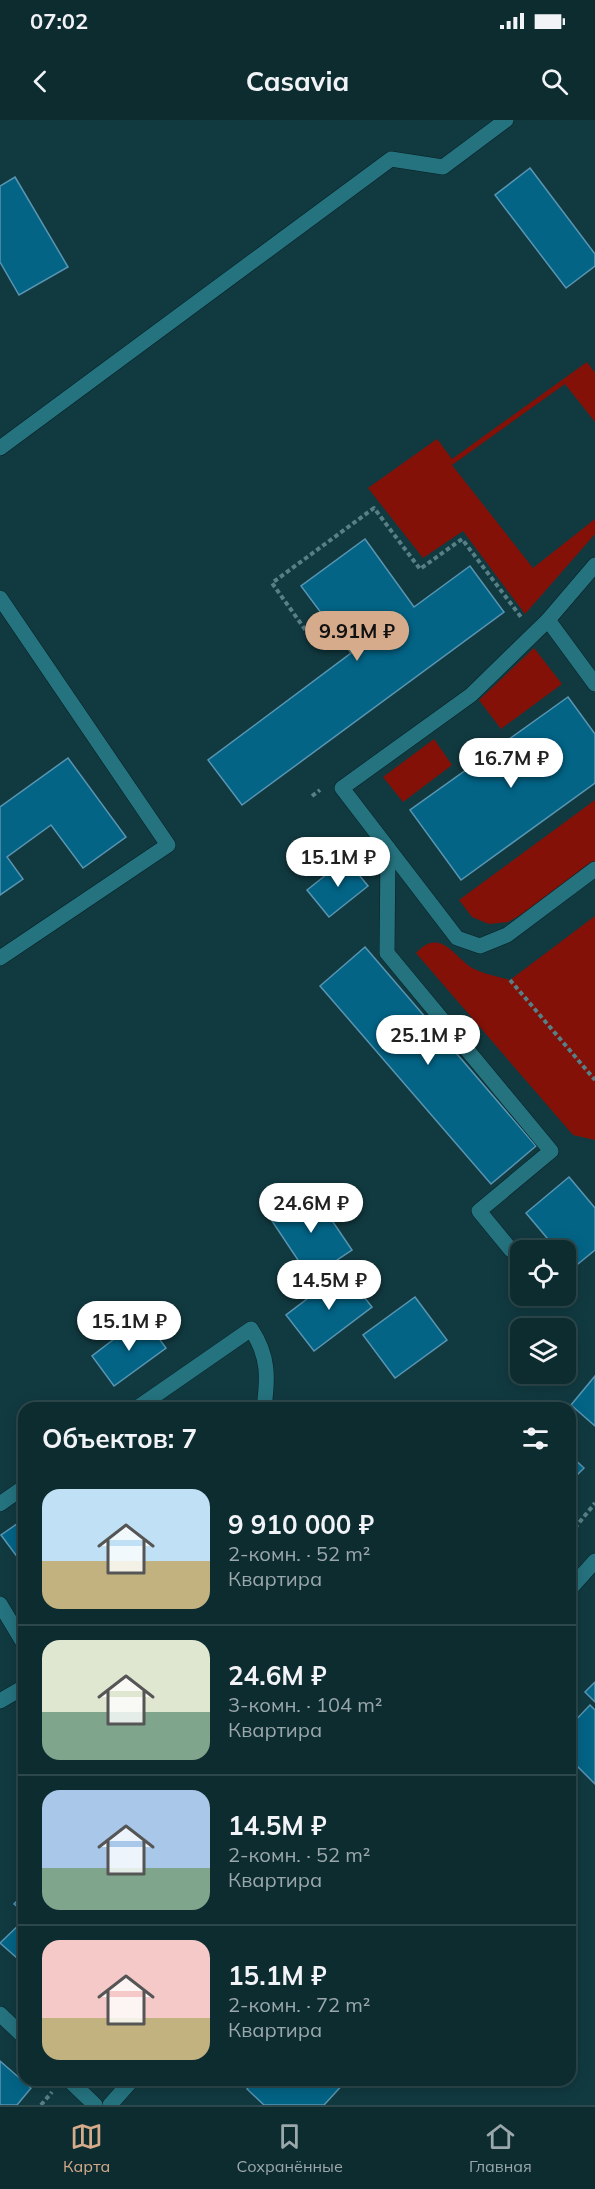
<!DOCTYPE html>
<html lang="ru">
<head>
<meta charset="utf-8">
<style>
  body { margin:0; font-family:Mulish,sans-serif; background:#1b383c; color:#f1f3f6; height:100vh; display:flex; flex-direction:column; font-size:22px; white-space:nowrap }
  * { box-sizing:border-box; margin:0 }
  p { font-size:20px; color:#9aa7ab }
  .icon { flex:none; width:33px; height:33px; fill:none; stroke:currentColor; stroke-width:2; stroke-linecap:round; stroke-linejoin:round }
  .map { position:relative; flex:1; overflow:hidden }
  .side { position:absolute; left:18px; top:1282px; width:558px; height:684px; display:flex; flex-direction:column; background:#0d2c30; border-radius:18px; box-shadow:0 3px 15px #0003,0 0 0 2px #2d484c }
  .side>* { flex:none }
  .tools { position:absolute; left:510px; top:1120px; display:grid; gap:12px }
  .tools a { display:grid; place-items:center; width:66px; height:66px; border-radius:12px; background:#0d2c30; box-shadow:0 3px 15px #0003,0 0 0 2px #2d484c; font-size:30px }
  .price { position:absolute; translate:-50% -51px; padding:0 14px; border-radius:21px; background:#fff; color:#222; font-size:20px; line-height:39px; filter:drop-shadow(0 2px 3px #0008) }
  .price::after { content:''; position:absolute; left:50%; top:36px; width:18px; height:14px; margin-left:-9px; background:inherit; clip-path:polygon(0 0,100% 0,50% 100%) }
  .price.selected { background:#d6ab8b; color:#111 }
  ul { padding:0; list-style:none }
  li { display:flex; align-items:center; gap:18px; height:150px; padding:0 24px }
  li+li { border-top:2px solid #2d484c }
  li span { display:grid; place-items:center; flex:none; width:168px; height:120px; border-radius:18px; color:#555 }
  li>.icon { margin-inline-start:auto }
  span .icon { width:72px; height:72px; fill:#fffc; stroke-width:1 }
  li b { font-size:26px }
  h2 { display:flex; justify-content:space-between; align-items:center; height:72px; padding:0 24px; font-size:26px }
  .status { display:flex; justify-content:space-between; align-items:center; height:42px; padding:0 30px; background:#0d2c30; direction:ltr }
  .status svg { height:16px; fill:currentColor }
  header { display:flex; justify-content:space-between; align-items:center; height:78px; padding:0 24px; background:#0d2c30; font-size:27px; font-weight:700 }
  .tab-bar { display:flex; justify-content:space-around; align-items:center; height:84px; border-top:2px solid #2d484c; background:#0d2c30; font-size:16px; color:#9aa7ab }
  .tab-bar a { display:grid; justify-items:center; gap:3px }
  .tab-bar .selected { color:#d6ab8b }
  .map>svg:first-child { display:block }
  .green { fill:#831107 }
  .building { fill:#036486; stroke:#5995b2; stroke-width:1.5 }
  .lines { fill:none; stroke-linecap:round; stroke-linejoin:round }
  .minor-casing { stroke:#071f23; stroke-width:16 }
  .path { stroke:#587f86; stroke-width:4; stroke-dasharray:4.5 3; stroke-linecap:butt }
  .minor { stroke:#25737f; stroke-width:15 }
</style>
</head>
<body>
<div class="status"><b>07:02</b><svg viewBox="0 0 49 12"><path d="M0 12V9h3v3zM5 12V6h3v6zM10 12V3h3v9zM15 12V0h3v12zM26 1h20v11H26zM47 4h2v5h-2z"/></svg></div>
<header><svg class="icon" aria-label="back" viewBox="0 0 24 24"><path d="M15 5l-7 7 7 7"/></svg>Casavia<svg class="icon" aria-label="search" viewBox="0 0 24 24"><circle cx="10" cy="10" r="6"/><path d="M15 15l6 6"/></svg></header>
<div class="map">
<svg width="595" height="1985" viewBox="0 0 595 1985">
  <rect width="100%" height="100%" fill="#113a40"/>
  <g class="green">
    <path d="M587 242 595 253V302L565 264 452 345 533 448 595 399V414L525 494 463 411 423 438 368 368 437 319 452 339Z"/>
    <path d="M534 528 562 564 501 609 479 580Z"/>
    <path d="M434 619 452 645 403 682 383 657Z"/>
    <path d="M595 680V742L533 788 508 802 489 804 472 797 459 780Z"/>
    <path d="M595 796V1020L573 1015 416 833C441 806 454 838 474 849 485 854 499 857 510 860Z"/>
  </g>
  <g class="building">
    <path d="M530 48 595 134V146L566 168 495 75Z"/>
    <path d="M15 57 68 147 19 175 0 142V66Z"/>
    <path d="M365 419 414 487 470 446 504 492 242 685 208 640 351 533 301 466Z"/>
    <path d="M568 577 595 614V663L461 760 410 690Z"/>
    <path d="M68 638 126 717 83 748 51 705 7 737 23 759 0 775V687Z"/>
    <path d="M346 739 368 766 329 797 307 770Z"/>
    <path d="M365 827 536 1026 491 1064 320 866Z"/>
    <path d="M569 1057 595 1088V1130L573 1148 566 1139V1131H558L526 1093Z"/>
    <path d="M312 1071 352 1130 310 1158 270 1098Z"/>
    <path d="M344 1151 372 1187 314 1231 286 1195Z"/>
    <path d="M415 1177 447 1220 395 1258 363 1215Z"/>
    <path d="M143 1197 166 1228 114 1266 92 1236Z"/>
    <path d="M595 1256V1306L571 1285Z"/>
    <path d="M570 1335 584 1348 570 1362Z"/>
    <path d="M24 1399V1446L1 1415Z"/>
    <path d="M595 1562V1582L585 1572Z"/>
    <path d="M590 1585 595 1590V1664L570 1639V1606Z"/>
    <path d="M24 1774V1792L14 1784Z"/>
    <path d="M24 1800V1844L0 1823Z"/>
    <path d="M0 1941 31 1968 17 1985H0Z"/>
    <path d="M255 1960H344L345 1962 324 1985H264L247 1969Z"/>
  </g>
  <g class="lines">
    <g class="minor-casing">
      <g id="minor">
        <path d="M0 328 391 39 443 47 506 0"/>
        <path d="M595 445 548 500 471 575 342 668 457 818 480 826 507 815 595 749"/>
        <path d="M0 478 168 725 0 838"/>
        <path d="M548 500 595 564"/>
        <path d="M388 728 387 833 551 1031 479 1091 511 1130"/>
        <path d="M137 1288 251 1209C269 1236 268 1258 264 1288"/>
        <path d="M0 1384 24 1367"/>
        <path d="M570 1469 595 1441"/>
        <path d="M0 1484 24 1524"/>
        <path d="M0 1581 24 1567"/>
        <path d="M0 1894 24 1917"/>
        <path d="M69 1960 95 1985"/>
        <path d="M110 1985 132 1960"/>
      </g>
    </g>
    <g class="path">
      <path d="M314 522 272 463 374 388 420 449 462 419 521 497"/>
      <path d="M312 676 320 670"/>
      <path d="M510 860 595 960"/>
      <path d="M570 1414 595 1383"/>
      <path d="M41 1985 52 1972"/>
    </g>
    <use href="#minor" class="minor"/>
  </g>
</svg>
<div class="tools">
<a><svg class="icon" aria-label="locate" viewBox="0 0 24 24"><circle cx="12" cy="12" r="6"/><path d="M12 2v4M12 18v4M2 12h4M18 12h4"/></svg></a>
<a><svg class="icon" aria-label="layers" viewBox="0 0 24 24"><path d="M12 4l9 5-9 5-9-5zM3 14l9 5 9-5"/></svg></a>
</div>
<b class="price selected" style="left:357px;top:542px">9.91M ₽</b>
<b class="price" style="left:511px;top:669px">16.7M ₽</b>
<b class="price" style="left:338px;top:768px">15.1M ₽</b>
<b class="price" style="left:428px;top:946px">25.1M ₽</b>
<b class="price" style="left:311px;top:1114px">24.6M ₽</b>
<b class="price" style="left:329px;top:1191px">14.5M ₽</b>
<b class="price" style="left:129px;top:1232px">15.1M ₽</b>
<section class="side">
<h2>Объектов: 7<svg class="icon" aria-label="filters" viewBox="0 0 24 24"><path d="M4 7h16M4 17h16"/><circle cx="9" cy="7" r="2"/><circle cx="15" cy="17" r="2"/></svg></h2>
<ul>
<li><span style="background:linear-gradient(#bfe0f5 60%,#c2b280 0)"><svg class="icon" aria-label="home" viewBox="0 0 24 24"><path d="M3 11l9-7 9 7M6 9v11h12V9"/></svg></span><div><b>9 910 000 ₽</b><p>2-комн. · 52 m²</p><p>Квартира</p></div></li>
<li><span style="background:linear-gradient(#dfe7d0 60%,#7fa58c 0)"><svg class="icon" aria-label="home" viewBox="0 0 24 24"><path d="M3 11l9-7 9 7M6 9v11h12V9"/></svg></span><div><b>24.6M ₽</b><p>3-комн. · 104 m²</p><p>Квартира</p></div></li>
<li><span style="background:linear-gradient(#a9c7e8 65%,#7fa58c 0)"><svg class="icon" aria-label="home" viewBox="0 0 24 24"><path d="M3 11l9-7 9 7M6 9v11h12V9"/></svg></span><div><b>14.5M ₽</b><p>2-комн. · 52 m²</p><p>Квартира</p></div></li>
<li><span style="background:linear-gradient(#f6c9c9 65%,#c2b280 0)"><svg class="icon" aria-label="home" viewBox="0 0 24 24"><path d="M3 11l9-7 9 7M6 9v11h12V9"/></svg></span><div><b>15.1M ₽</b><p>2-комн. · 72 m²</p><p>Квартира</p></div></li>
</ul>
</section>
</div>
<nav class="tab-bar">
<a class="selected"><svg class="icon" aria-label="map" viewBox="0 0 24 24"><path d="M3 6l6-2 6 2 6-2v14l-6 2-6-2-6 2zM9 4v14M15 6v14"/></svg>Карта</a>
<a><svg class="icon" aria-label="saved" viewBox="0 0 24 24"><path d="M7 4h10v16l-5-4-5 4z"/></svg>Сохранённые</a>
<a><svg class="icon" aria-label="home" viewBox="0 0 24 24"><path d="M3 11l9-7 9 7M6 9v11h12V9"/></svg>Главная</a>
</nav>
</body>
</html>
